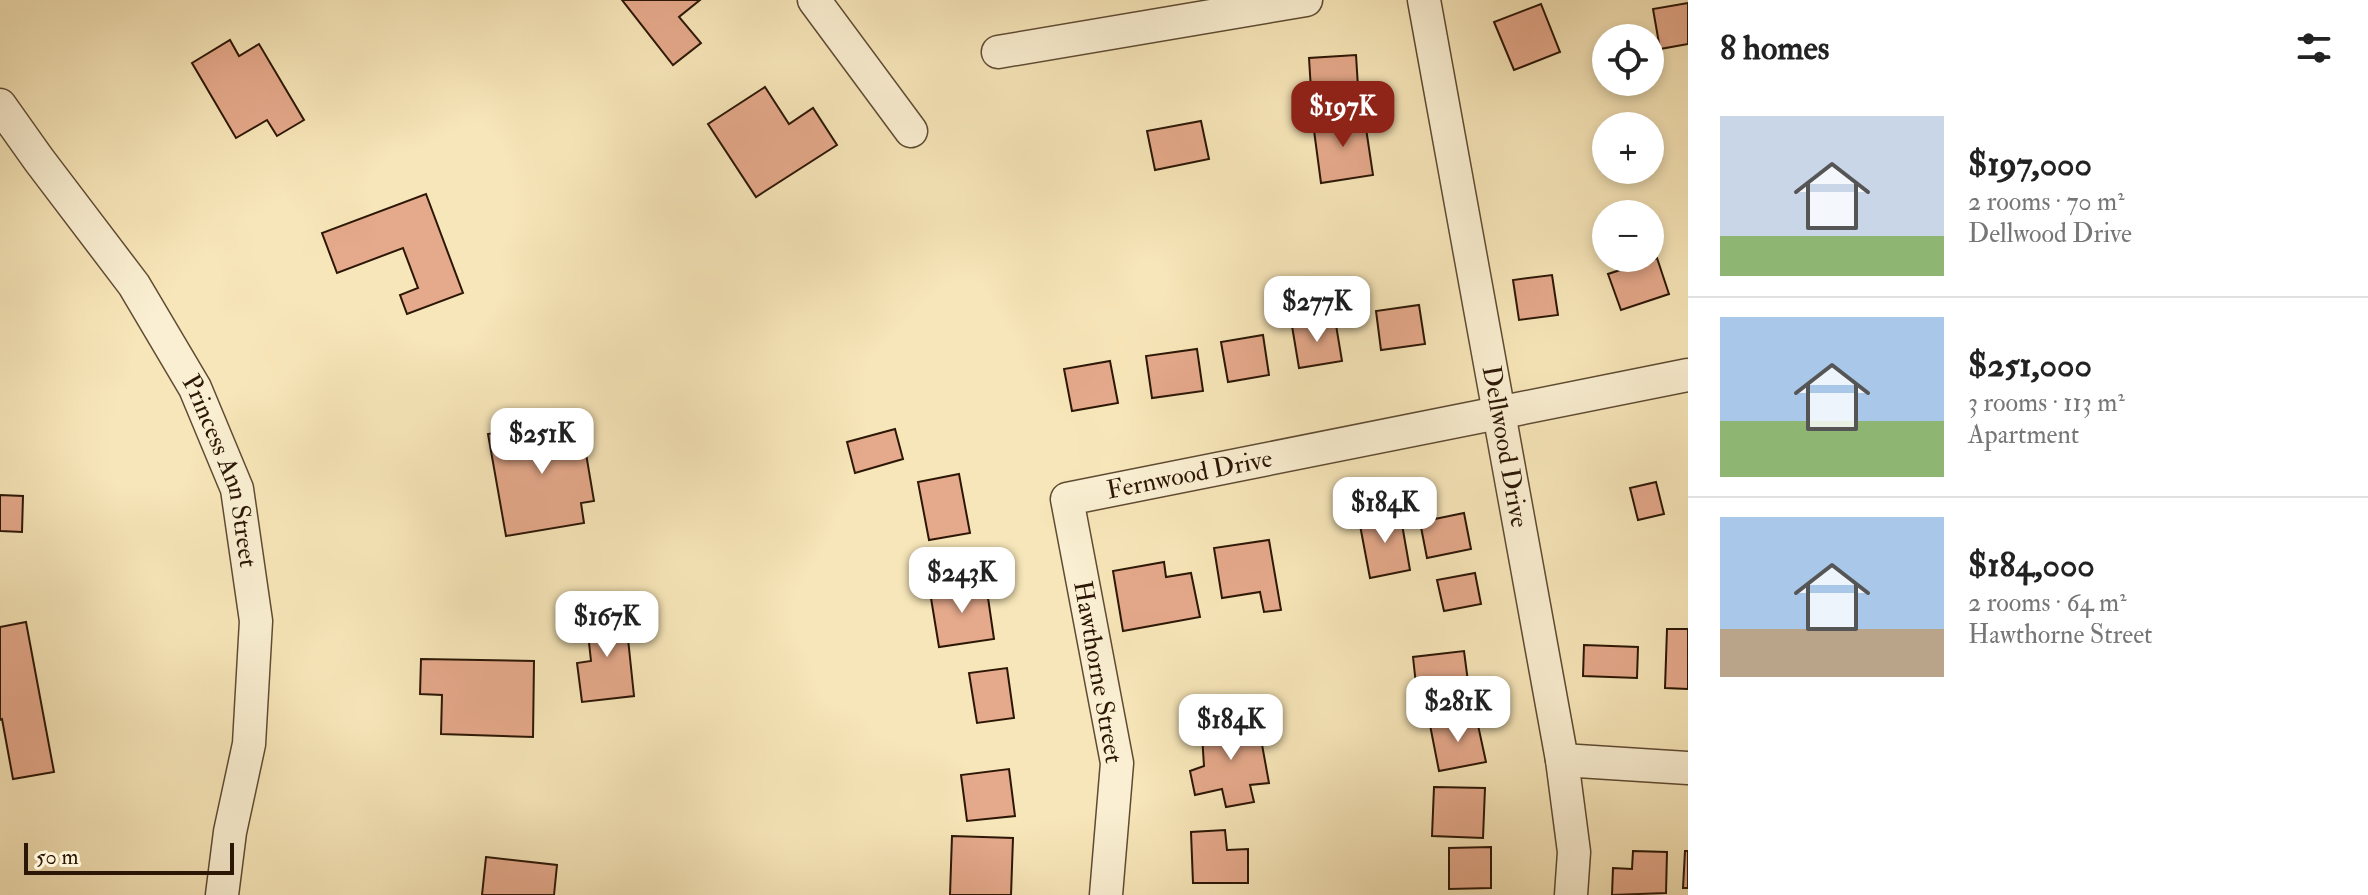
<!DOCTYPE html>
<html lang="en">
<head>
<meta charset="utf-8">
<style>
  body { margin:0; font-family:"IM FELL Double Pica",serif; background:#f2f2f2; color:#222; height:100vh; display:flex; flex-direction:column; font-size:30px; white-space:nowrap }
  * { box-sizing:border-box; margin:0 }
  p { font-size:26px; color:#767676 }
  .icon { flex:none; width:44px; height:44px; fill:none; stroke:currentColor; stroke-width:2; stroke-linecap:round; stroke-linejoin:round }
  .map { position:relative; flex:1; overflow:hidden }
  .side { display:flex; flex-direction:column; background:#fff; width:680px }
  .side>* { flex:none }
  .buttons { position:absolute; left:1592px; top:24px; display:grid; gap:16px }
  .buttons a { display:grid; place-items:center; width:72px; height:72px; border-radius:50%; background:#fff; box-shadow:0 4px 12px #0003; font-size:40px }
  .scale { position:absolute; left:24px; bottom:20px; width:210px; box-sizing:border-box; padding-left:8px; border:4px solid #2c1706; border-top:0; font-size:22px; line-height:28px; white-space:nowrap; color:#2c1706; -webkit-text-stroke:6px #faefd2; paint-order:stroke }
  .price { position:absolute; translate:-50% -68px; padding:0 18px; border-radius:16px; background:#fff; color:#222; font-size:26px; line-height:52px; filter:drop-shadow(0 2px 4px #0008) }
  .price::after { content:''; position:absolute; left:50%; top:48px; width:24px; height:18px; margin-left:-12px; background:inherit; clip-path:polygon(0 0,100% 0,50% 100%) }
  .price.on { background:#8f2418; color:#fff }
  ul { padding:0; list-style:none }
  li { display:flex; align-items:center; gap:24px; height:200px; padding:0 32px }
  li+li { border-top:2px solid #e0e0e0 }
  li span { display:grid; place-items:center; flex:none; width:224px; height:160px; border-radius:0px; color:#555 }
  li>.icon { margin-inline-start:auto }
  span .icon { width:96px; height:96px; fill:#fffc; stroke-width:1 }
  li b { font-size:34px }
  h2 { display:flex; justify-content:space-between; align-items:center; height:96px; padding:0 32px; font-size:34px }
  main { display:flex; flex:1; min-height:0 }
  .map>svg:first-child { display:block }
  .building { fill:#e5a98b; stroke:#2c1706; stroke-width:2 }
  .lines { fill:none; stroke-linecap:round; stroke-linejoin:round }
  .minor-casing { stroke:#5f4b33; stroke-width:35 }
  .minor { stroke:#faefd2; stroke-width:32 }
  .labels { text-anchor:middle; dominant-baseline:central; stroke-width:7; stroke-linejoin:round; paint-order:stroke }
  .street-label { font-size:26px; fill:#2c1706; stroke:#faefd2 }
</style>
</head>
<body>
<main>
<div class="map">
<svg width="1688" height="895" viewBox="0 0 1688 895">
  <rect width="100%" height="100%" fill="#f7e6b9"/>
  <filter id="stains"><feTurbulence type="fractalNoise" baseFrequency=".0025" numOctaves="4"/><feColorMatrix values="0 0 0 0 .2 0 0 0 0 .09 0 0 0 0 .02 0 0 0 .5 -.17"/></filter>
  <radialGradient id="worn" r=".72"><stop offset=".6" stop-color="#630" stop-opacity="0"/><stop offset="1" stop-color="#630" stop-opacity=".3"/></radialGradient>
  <g class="building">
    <path d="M622 0H700L679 17 701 43 673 65Z"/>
    <path d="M1688 3V44L1660 49 1653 9Z"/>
    <path d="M1541 4 1560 52 1514 70 1494 22Z"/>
    <path d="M230 40 239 56 259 44 304 120 277 136 267 120 236 138 192 63Z"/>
    <path d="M1356 55 1359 103 1312 106 1309 58Z"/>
    <path d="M765 87 789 124 813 108 837 145 756 197 708 124Z"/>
    <path d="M1364 115 1373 175 1321 183 1313 123Z"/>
    <path d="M1201 121 1209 159 1155 170 1147 131Z"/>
    <path d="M426 194 463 293 407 314 400 295 418 288 403 248 337 273 322 233Z"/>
    <path d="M1657 258 1669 294 1621 310 1608 274Z"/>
    <path d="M1552 275 1558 315 1519 320 1513 280Z"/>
    <path d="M1419 305 1425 344 1381 350 1376 311Z"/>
    <path d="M1335 319 1342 361 1299 368 1292 326Z"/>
    <path d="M1263 335 1269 375 1228 382 1221 342Z"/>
    <path d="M1197 349 1203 391 1152 398 1146 356Z"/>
    <path d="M1110 361 1118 403 1072 411 1064 369Z"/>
    <path d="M580 418 594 501 581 503 584 523 506 536 488 434Z"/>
    <path d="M895 429 903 459 855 473 847 442Z"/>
    <path d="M959 474 970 533 929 540 918 482Z"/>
    <path d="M1656 482 1664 514 1638 520 1630 488Z"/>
    <path d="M0 495 23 496 22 532 0 531Z"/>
    <path d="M1400 513 1410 570 1370 578 1359 520Z"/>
    <path d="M1464 513 1471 549 1427 558 1420 522Z"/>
    <path d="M1269 540 1281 610 1264 612 1260 592 1222 598 1214 548Z"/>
    <path d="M1164 562 1166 577 1191 573 1200 617 1123 631 1113 571Z"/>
    <path d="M1475 573 1481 604 1444 611 1437 580Z"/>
    <path d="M986 584 994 639 939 647 930 592Z"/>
    <path d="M625 610 634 696 582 702 577 663 591 661 586 615Z"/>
    <path d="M26 622 54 772 13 779 2 719 0 720V627Z"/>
    <path d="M1667 629H1688V689L1665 688Z"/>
    <path d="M1584 645 1638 647 1637 678 1583 676Z"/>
    <path d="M1464 651 1470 697 1418 703 1413 657Z"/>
    <path d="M421 659 534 661 533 737 441 734 442 695 420 694Z"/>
    <path d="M1007 668 1014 718 977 723 969 673Z"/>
    <path d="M1232 715 1236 731 1259 728 1269 783 1250 785 1254 802 1226 807 1222 789 1195 795 1190 771 1204 766 1202 735 1213 733 1209 717Z"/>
    <path d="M1476 716 1486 762 1439 771 1430 725Z"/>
    <path d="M1009 769 1015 816 967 821 961 775Z"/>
    <path d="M1434 787 1485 788 1483 838 1432 836Z"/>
    <path d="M1225 830 1227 850 1248 849V883H1193L1191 832Z"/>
    <path d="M952 836 1013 838 1011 895H950Z"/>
    <path d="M1491 847V888L1449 889V848Z"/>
    <path d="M1633 851 1667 852 1666 893 1612 895 1613 868 1632 869Z"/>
    <path d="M1685 851H1688V888H1683Z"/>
    <path d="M486 857 557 865 554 895H482Z"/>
  </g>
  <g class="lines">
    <g class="minor-casing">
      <g id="minor">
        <path d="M814 0 911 131"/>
        <path id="s1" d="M1424 0 1562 760 1574 852 1571 895"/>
        <path d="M998 52 1306 0"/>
        <path id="s2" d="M0 105 39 160 134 285 195 388 237 489 256 621 249 744 230 832 222 895"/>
        <path d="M1562 760 1688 768"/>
        <path id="s3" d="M1106 895 1117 763 1067 499 1688 375"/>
      </g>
    </g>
    <use href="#minor" class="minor"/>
  </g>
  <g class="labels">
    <g class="street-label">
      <text stroke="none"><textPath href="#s1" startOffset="454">Dellwood Drive</textPath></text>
      <text stroke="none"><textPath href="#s2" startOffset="432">Princess Ann Street</textPath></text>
      <text stroke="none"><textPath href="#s3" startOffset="526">Fernwood Drive</textPath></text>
      <text transform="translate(1098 672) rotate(80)">Hawthorne Street</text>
    </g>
  </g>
  <rect width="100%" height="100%" filter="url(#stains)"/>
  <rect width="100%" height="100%" fill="url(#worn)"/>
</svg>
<div class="buttons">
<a><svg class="icon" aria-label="locate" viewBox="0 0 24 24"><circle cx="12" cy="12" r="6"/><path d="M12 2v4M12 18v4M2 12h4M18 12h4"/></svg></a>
<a>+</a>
<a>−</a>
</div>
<div class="scale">50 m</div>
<b class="price on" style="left:1343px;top:149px">$197K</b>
<b class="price" style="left:1317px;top:344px">$277K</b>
<b class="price" style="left:542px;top:476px">$251K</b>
<b class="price" style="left:1385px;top:545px">$184K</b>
<b class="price" style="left:962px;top:615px">$243K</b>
<b class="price" style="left:607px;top:659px">$167K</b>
<b class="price" style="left:1458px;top:744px">$281K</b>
<b class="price" style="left:1231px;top:762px">$184K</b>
</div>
<section class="side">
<h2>8 homes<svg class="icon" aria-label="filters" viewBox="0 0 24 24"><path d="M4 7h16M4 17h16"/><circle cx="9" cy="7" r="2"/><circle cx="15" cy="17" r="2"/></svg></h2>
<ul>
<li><span style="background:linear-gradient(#c9d6e8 75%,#8fb573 0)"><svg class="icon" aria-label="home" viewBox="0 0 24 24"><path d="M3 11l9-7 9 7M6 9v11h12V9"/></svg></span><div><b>$197,000</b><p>2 rooms · 70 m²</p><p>Dellwood Drive</p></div></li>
<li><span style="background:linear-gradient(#a9c7e8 65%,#8fb573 0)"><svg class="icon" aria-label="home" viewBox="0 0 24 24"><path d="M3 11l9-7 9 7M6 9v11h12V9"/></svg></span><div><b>$251,000</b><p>3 rooms · 113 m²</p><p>Apartment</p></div></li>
<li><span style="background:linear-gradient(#a9c7e8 70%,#b9a48a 0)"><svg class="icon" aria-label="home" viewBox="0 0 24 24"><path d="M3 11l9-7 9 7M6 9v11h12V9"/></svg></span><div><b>$184,000</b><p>2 rooms · 64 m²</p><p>Hawthorne Street</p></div></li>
</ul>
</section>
</main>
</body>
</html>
